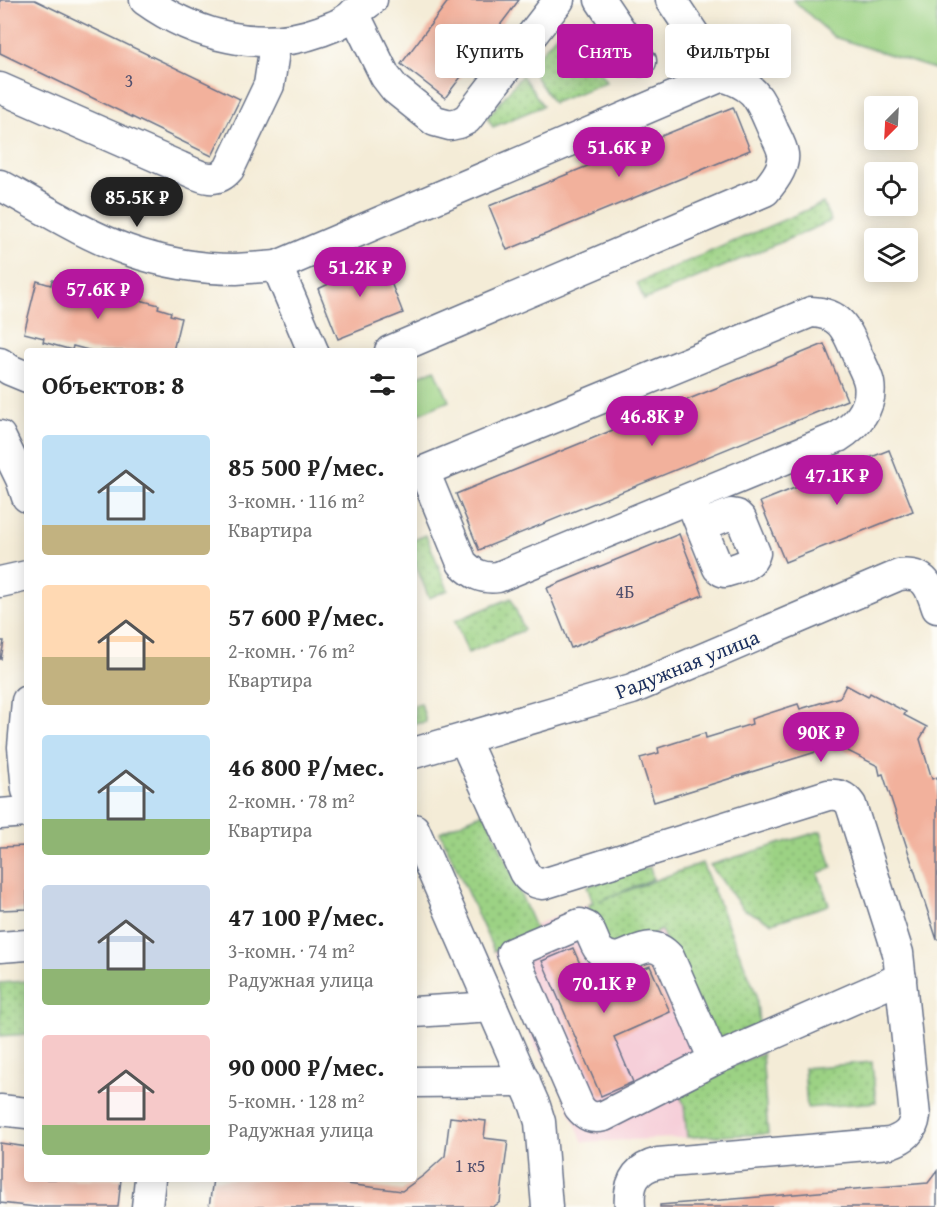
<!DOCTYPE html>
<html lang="ru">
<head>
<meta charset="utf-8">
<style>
  body { margin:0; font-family:"Gentium Book Plus",serif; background:#f6f6f6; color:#222; height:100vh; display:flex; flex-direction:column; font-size:22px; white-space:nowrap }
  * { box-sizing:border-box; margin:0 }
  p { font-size:20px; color:#767676 }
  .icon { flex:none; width:33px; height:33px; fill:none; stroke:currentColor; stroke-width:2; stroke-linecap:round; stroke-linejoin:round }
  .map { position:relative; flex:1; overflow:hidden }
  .panel { position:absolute; left:24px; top:348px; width:393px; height:834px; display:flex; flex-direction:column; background:#fff; border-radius:6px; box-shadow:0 3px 15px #0003 }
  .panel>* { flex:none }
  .hud { position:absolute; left:435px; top:24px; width:411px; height:54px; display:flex; gap:12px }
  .needle { width:39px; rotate:204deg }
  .controls { position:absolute; left:864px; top:96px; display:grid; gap:12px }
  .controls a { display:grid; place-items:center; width:54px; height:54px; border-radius:6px; background:#fff; box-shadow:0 3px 15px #0003; font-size:30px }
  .price { position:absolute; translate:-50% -51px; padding:0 14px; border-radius:21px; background:#b5179e; color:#fff; font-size:20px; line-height:39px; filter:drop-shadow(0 2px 3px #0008) }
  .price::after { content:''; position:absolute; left:50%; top:36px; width:18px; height:14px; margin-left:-9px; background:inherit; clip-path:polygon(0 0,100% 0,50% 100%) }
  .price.on { background:#222; color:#fff }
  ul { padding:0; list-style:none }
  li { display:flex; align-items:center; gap:18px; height:150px; padding:0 18px }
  li span { display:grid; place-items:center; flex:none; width:168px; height:120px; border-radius:6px; color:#555 }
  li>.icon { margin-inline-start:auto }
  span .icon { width:72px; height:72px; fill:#fffc; stroke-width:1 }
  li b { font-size:26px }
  h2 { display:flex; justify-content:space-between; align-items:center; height:72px; padding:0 18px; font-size:26px }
  .chip { padding:0 21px; border-radius:6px; background:#fff; box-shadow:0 3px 15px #0003; font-size:21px; line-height:54px }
  .chip.on { background:#b5179e; color:#fff }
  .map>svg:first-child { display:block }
  .built { fill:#f6cfd9 }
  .grass { fill:url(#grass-dots); stroke:#5c8071; stroke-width:1.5 }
  .garden { fill:#9cd284; stroke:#5c8071; stroke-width:1.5 }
  .building { fill:#f2b19c }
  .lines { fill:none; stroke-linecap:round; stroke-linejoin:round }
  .minor-casing { stroke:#677188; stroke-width:33 }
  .minor { stroke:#fff; stroke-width:30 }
  .labels { text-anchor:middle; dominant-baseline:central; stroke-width:4.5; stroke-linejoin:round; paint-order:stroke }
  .number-label { font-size:18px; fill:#51506e }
  .street-label { font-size:21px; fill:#1b2f5e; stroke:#fdfcf7 }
</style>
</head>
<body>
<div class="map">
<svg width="937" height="1207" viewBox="0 0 937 1207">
  <defs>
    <pattern id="grass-dots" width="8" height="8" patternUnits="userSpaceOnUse" patternTransform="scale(1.5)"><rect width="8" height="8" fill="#9cd284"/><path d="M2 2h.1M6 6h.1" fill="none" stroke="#7eab6f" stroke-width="1.8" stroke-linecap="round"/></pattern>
  </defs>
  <rect width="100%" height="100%" fill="#fdfcf7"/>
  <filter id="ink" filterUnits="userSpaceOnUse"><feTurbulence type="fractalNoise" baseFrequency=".0167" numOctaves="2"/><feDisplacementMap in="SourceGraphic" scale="12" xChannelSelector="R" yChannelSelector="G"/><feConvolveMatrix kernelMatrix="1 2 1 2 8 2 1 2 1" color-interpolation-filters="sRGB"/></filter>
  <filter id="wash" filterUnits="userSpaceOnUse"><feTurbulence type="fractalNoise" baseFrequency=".008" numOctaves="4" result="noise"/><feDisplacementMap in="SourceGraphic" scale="24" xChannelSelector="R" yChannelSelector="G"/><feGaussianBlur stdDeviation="1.35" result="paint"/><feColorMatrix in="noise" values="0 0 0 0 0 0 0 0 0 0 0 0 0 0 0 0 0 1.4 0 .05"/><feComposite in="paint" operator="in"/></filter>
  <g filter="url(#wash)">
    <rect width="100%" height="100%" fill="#f4ecd7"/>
    <path class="built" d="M485 812 534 925 702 863 756 993 761 1045 768 1134 583 1142 552 1069 535 1047 498 959 440 832Z"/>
    <g class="grass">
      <path d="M567 22 606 82 553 103 529 67Z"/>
      <path d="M522 75 543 106 493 127 487 118Z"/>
      <path d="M823 203 831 221 644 300 637 283Z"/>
      <path d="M426 535 448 590 429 598 414 561V540Z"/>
      <path d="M511 598 524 630 468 653 455 621Z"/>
      <path d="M421 703 426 722 414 724V705Z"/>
      <path d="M485 812 537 932 494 951 440 832Z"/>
      <path d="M821 831 832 868 818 873 829 905 772 923 743 909 710 865Z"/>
      <path d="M702 863 756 993 759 1024 717 1041 708 1036 661 930 624 948 603 942 588 905 593 903 587 886 650 867 653 879 599 901Z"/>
      <path d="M27 981V1034L0 1036V983Z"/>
      <path d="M762 1053 768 1134 687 1137 684 1105 678 1090Z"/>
      <path d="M872 1062 876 1102 807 1108 804 1068Z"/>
    </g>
    <g class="garden">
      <path d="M793 0H937V70L834 37Z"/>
      <path d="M435 369 449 401 414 416V378Z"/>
    </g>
    <g id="blocks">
      <g class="building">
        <path d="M0 0H35L240 99 212 156 0 53Z"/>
        <path d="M449 0H519L445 98 401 64Z"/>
        <path d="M733 107 750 150 507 250 489 206Z"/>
        <path d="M369 259 372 266 383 262 403 313 338 339 318 289 331 283 330 274Z"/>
        <path d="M64 279 92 287 91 290 103 294 102 298 119 302 120 298 131 301 132 298 159 305 158 308 171 312 170 315 181 318 173 351H92L73 346 72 350 43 342 44 338 24 333 37 281 51 285 52 280 63 283Z"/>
        <path d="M824 344 847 400 479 550 456 494Z"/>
        <path d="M889 450 913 511 785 562 760 502Z"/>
        <path d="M679 534 703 595 571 648 547 588Z"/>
        <path d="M0 641H4L1 659H0Z"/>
        <path d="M846 685 868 697 870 693 906 712 904 715 927 727 920 739 932 779 937 777V940L883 774 880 775 878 766 842 748 833 751 832 747 654 802 640 758 659 753 658 748 705 733 706 738 752 724 751 719 798 704 800 709 840 697Z"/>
        <path d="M27 846V909L0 910V847Z"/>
        <path d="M573 948 592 991 650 966 670 1012 614 1037 633 1082 601 1096 542 961Z"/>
        <path d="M450 1117 486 1121 484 1138 508 1141 500 1202 493 1207H209L213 1179H307L402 1191 424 1175 445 1156Z"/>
        <path d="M0 1143 27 1147V1179H121L118 1207H36L0 1203Z"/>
        <path d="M937 1171V1207H660V1205L928 1183Z"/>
      </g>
    </g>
  </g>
  <g filter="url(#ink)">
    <use href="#blocks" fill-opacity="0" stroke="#677188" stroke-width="1.5"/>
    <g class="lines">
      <g class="minor-casing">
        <g id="minor">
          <path d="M145 0C195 36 261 53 321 31 328 28 336 26 342 22 353 16 362 7 372 0"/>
          <path d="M600 0 641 61"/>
          <path d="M671 0 722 76"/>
          <path d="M354 13 385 76 395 89 435 121 450 125 459 123 467 119 559 0"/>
          <path d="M0 88 180 167C197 174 214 187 229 169L269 85 273 58 272 41"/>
          <path d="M0 185C41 207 83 234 127 250 161 262 200 269 236 269 249 268 263 267 277 266L722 76C758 86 760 101 774 132 777 138 782 147 783 154 785 167 773 182 765 191L390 351"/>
          <path d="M277 266 313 351"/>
          <path d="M811 312C840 313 846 328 856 352 860 362 867 373 869 383 873 407 857 425 838 437L498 577C482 579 473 574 462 563L424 471Z"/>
          <path d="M0 363 10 370 27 377"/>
          <path d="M0 436 21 479 27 497"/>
          <path d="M690 499 718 568 722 571 725 572C736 568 752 566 755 553L741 519 737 515 731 514 701 526"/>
          <path d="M0 582 27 576"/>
          <path d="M27 701 23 747 27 790"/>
          <path d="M464 739 524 872C529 880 534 883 543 884L828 795C839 794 845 796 851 805L898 953 915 1116C913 1132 904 1138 890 1143L658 1163C634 1169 628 1184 630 1207"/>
          <path d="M414 753 632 689 899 575C925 572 930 586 937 608"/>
          <path d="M0 814 27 812"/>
          <path d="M414 829 535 1106 540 1122 547 1207"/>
          <path d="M0 947 27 945"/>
          <path d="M414 1012 492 1007"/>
          <path d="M714 1060 669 957C644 929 625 972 601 952 594 946 593 934 587 927L580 924 512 953 579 1107C586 1116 592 1119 604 1116L714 1060 901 978"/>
          <path d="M414 1082 525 1081"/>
          <path d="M0 1110 27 1113"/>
          <path d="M147 1207 150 1179"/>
        </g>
      </g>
      <use href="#minor" class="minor"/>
    </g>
  </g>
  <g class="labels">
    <g class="number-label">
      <text x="129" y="80">3</text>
      <text x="625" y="591">4Б</text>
      <text x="470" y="1165">1 к5</text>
    </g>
    <g class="street-label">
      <text transform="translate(687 664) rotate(-22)">Радужная улица</text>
    </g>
  </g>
</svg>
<div class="controls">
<a><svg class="needle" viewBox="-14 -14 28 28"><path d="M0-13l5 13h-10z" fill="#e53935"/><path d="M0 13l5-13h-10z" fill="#767676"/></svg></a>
<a><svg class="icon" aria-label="locate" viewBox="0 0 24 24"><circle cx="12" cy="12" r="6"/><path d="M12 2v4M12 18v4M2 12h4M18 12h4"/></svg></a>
<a><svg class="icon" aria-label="layers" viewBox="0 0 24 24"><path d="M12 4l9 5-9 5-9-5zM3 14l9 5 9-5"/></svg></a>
</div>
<b class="price" style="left:619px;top:178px">51.6K ₽</b>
<b class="price on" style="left:137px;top:228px">85.5K ₽</b>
<b class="price" style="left:360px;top:298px">51.2K ₽</b>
<b class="price" style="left:98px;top:320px">57.6K ₽</b>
<b class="price" style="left:652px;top:447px">46.8K ₽</b>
<b class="price" style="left:837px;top:506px">47.1K ₽</b>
<b class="price" style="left:821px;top:763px">90K ₽</b>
<b class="price" style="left:604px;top:1014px">70.1K ₽</b>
<div class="hud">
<a class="chip">Купить</a>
<a class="chip on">Снять</a>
<a class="chip">Фильтры</a>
</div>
<section class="panel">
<h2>Объектов: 8<svg class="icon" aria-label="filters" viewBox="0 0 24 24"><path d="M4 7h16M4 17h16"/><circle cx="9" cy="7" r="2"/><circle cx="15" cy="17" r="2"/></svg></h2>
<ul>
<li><span style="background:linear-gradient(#bfe0f5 75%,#c2b280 0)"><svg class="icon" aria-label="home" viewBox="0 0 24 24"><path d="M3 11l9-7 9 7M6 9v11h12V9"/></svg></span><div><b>85 500 ₽/мес.</b><p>3-комн. · 116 m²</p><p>Квартира</p></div></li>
<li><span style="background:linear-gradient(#ffd9b3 60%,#c2b280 0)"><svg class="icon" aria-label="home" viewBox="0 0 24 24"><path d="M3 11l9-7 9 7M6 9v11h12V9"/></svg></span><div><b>57 600 ₽/мес.</b><p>2-комн. · 76 m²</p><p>Квартира</p></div></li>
<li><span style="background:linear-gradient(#bfe0f5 70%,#8fb573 0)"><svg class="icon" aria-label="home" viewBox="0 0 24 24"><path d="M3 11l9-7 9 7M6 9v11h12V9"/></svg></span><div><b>46 800 ₽/мес.</b><p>2-комн. · 78 m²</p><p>Квартира</p></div></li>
<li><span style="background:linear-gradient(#c9d6e8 70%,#8fb573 0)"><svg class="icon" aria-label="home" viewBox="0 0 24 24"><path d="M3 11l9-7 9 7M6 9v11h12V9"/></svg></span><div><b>47 100 ₽/мес.</b><p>3-комн. · 74 m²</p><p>Радужная улица</p></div></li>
<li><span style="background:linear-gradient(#f6c9c9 75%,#8fb573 0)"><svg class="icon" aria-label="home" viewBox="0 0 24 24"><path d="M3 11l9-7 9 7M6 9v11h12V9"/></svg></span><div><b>90 000 ₽/мес.</b><p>5-комн. · 128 m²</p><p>Радужная улица</p></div></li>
</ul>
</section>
</div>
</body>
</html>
